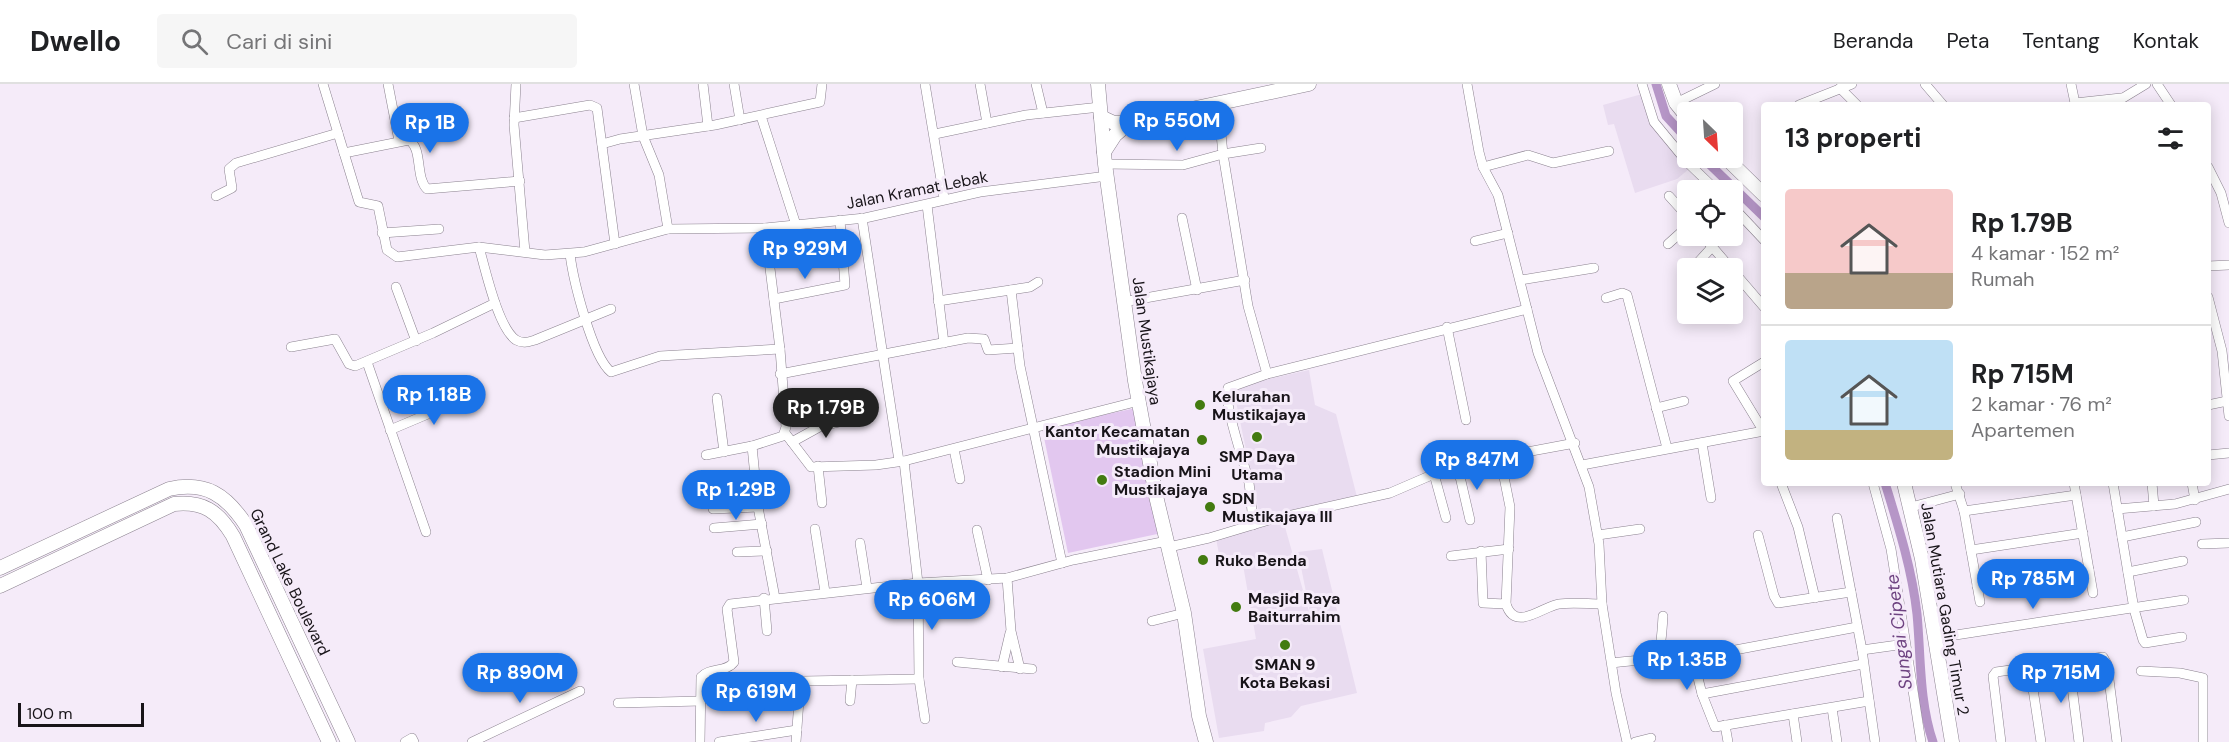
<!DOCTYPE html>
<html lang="id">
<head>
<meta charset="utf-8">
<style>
  body { margin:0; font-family:"DM Sans",sans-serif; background:#f6f6f6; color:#202124; height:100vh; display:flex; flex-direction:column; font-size:22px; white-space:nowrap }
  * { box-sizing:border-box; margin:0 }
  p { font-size:20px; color:#757577 }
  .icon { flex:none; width:33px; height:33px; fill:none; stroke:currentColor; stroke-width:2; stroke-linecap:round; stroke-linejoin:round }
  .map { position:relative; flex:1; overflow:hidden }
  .drawer { position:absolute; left:1761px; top:18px; width:450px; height:384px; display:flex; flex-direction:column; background:#fff; border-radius:6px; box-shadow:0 3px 15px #0003 }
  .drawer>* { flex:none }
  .needle { width:39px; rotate:155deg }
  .controls { position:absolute; left:1677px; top:18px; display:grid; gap:12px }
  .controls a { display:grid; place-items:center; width:66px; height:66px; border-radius:6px; background:#fff; box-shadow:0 3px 15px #0003; font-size:30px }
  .scale { position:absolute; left:18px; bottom:15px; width:126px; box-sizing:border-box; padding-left:6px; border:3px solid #181419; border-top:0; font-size:16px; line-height:21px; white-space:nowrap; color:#181419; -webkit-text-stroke:4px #f5ebf9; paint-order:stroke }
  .price { position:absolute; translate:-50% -51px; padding:0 14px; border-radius:21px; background:#1a73e8; color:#fff; font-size:20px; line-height:39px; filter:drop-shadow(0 2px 3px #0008) }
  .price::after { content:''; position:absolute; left:50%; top:36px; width:18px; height:14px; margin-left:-9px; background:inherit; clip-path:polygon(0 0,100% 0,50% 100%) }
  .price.on { background:#222; color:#fff }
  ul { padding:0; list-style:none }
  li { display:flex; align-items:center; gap:18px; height:150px; padding:0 24px }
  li+li { border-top:2px solid #e0e0e0 }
  li span { display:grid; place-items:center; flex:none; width:168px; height:120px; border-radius:6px; color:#555 }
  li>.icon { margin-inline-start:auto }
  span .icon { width:72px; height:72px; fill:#fffc; stroke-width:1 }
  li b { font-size:26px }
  h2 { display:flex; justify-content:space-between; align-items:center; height:72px; padding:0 24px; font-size:26px }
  header { display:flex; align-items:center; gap:36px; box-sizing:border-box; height:84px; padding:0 30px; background:#fff; border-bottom:2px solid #e0e0e0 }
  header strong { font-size:28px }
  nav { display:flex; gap:33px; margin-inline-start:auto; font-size:21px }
  .search { width:420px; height:54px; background:#f6f6f6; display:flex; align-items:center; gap:15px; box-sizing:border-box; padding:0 21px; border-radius:6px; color:#757577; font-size:22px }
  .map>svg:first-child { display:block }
  .built { fill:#e9dcf0 }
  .green { fill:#e2c7ef }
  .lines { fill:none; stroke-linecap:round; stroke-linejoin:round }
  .canal { stroke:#b696c7; stroke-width:9 }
  .street-casing { stroke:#8b828f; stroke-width:10 }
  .secondary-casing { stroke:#8b828f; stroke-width:15 }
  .street { stroke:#fff; stroke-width:9 }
  .secondary { stroke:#fff; stroke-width:14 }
  .poi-dot { fill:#437b10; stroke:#f5ebf9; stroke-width:2 }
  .labels { text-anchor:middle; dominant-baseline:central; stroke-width:6; stroke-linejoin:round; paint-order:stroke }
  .street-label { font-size:16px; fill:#181419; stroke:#f5ebf9 }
  .poi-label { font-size:16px; font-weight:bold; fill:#181419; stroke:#f5ebf9; text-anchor:start }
  .water-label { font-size:18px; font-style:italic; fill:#6e4381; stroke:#f5ebf9 }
</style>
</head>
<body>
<header>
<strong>Dwello</strong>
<div class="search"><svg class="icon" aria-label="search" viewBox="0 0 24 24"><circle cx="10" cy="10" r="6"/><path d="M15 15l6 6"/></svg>Cari di sini</div>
<nav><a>Beranda</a><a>Peta</a><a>Tentang</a><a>Kontak</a></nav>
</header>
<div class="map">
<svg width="2229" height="658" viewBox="0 0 2229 658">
  <rect width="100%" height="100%" fill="#f5ebf9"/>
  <g class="built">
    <path d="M1642 10 1650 35 1690 84 1677 95 1635 109 1614 40 1608 41 1603 21Z"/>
    <path d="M1309 286 1315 321 1336 330 1357 413 1260 434 1233 303Z"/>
    <path d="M1283 436 1312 538 1298 468 1322 465 1357 609 1301 622 1291 633 1265 639 1264 647 1219 654 1203 565 1256 555 1243 481 1222 485 1216 455Z"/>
  </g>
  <path class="green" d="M1136 324 1162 449 1068 469 1042 344Z"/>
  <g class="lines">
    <g class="canal">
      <path d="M1656 0 1666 32 1688 56"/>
      <path d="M1703 74 1764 133"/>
      <path d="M1885 399C1898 441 1912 485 1917 530 1921 572 1919 617 1933 658"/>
    </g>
    <g class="street-casing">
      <g id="street">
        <path d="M323 0 359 118 378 122 387 166 397 173 479 163 545 171 584 168 668 145 765 144 865 134 980 108 1107 92"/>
        <path d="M388 0 399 57"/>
        <path d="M516 0 514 41 525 168"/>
        <path d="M634 0 643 52 659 91 668 145"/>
        <path d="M703 0 708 42"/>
        <path d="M734 0 740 36"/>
        <path d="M925 0 944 114"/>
        <path d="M980 0 987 39"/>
        <path d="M1036 0 1043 29"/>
        <path d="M1467 0 1479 68 1483 83 1498 111 1538 269 1589 403 1599 460 1602 520 1616 609 1627 658"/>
        <path d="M1642 0 1654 38 1687 78 1716 106"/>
        <path d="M1925 0 1943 21"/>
        <path d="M2071 0 2075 19 2121 14"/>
        <path d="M2157 0 2171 21"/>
        <path d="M1840 4 1857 21"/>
        <path d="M2118 17 2146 0"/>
        <path d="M1676 19 1715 0"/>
        <path d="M1799 21 1852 0"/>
        <path d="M761 32 796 141"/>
        <path d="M514 34 590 21 597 24 615 160"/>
        <path d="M935 50 1026 31 1100 23"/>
        <path d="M602 60 620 55 715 41 820 18 822 0"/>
        <path d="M1261 64 1223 70 1248 222 1267 290"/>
        <path d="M344 69 409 56C423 65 415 93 427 105L520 97"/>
        <path d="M1105 80 1183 81 1223 70 1218 20"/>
        <path d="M1483 83 1528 71 1553 79 1609 67"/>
        <path d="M2208 83 2221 109 2229 139"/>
        <path d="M216 112 232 104 229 85 236 79 338 49"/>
        <path d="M1669 112 1688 133"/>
        <path d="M927 121 944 259"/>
        <path d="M1732 122 1764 156"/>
        <path d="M862 134 899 377"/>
        <path d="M1182 134 1197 206"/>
        <path d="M765 144 780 265 786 343 783 352 752 362 758 423 775 514"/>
        <path d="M382 149 439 145"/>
        <path d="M1703 152 1764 223"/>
        <path d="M1475 157 1508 149"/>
        <path d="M1668 160 1688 142"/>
        <path d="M479 163C485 184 498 244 516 256 523 260 528 258 535 256L611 225"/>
        <path d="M570 170C573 195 592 273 611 288L660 272 780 265"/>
        <path d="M2208 182 2229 181"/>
        <path d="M1693 184 1712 163"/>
        <path d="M1521 196 1594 184"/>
        <path d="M396 203 416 257"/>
        <path d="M1011 206 1020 282 1062 479"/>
        <path d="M2208 213 2222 267 2229 332"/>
        <path d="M1606 214 1622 209 1627 211 1667 364"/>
        <path d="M774 215 845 201 840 136"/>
        <path d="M938 217 1030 203 1038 198"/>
        <path d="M1123 218 1245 196"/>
        <path d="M1447 243 1466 336"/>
        <path d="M291 263 335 255 349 280 355 282 433 249 495 219"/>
        <path d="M367 278 426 448"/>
        <path d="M1764 278 1733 297 1764 348"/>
        <path d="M780 290 968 254 984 255 988 266 1018 264"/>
        <path d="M717 314 724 368"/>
        <path d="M2208 321 2227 317"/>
        <path d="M1656 324 1684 317"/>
        <path d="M390 346 468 313"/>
        <path d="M785 349 811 383 876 381 904 377 1139 317"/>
        <path d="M792 358 821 342 852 335"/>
        <path d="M1702 359 1711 414"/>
        <path d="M954 365 960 395"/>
        <path d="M706 371 752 362"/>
        <path d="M2208 371 2229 369"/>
        <path d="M904 377 918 499 919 595 925 635"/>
        <path d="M1582 381 1764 347"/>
        <path d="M818 382 822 419"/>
        <path d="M1458 384 1470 436"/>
        <path d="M1434 390 1446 434"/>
        <path d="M1781 399 1798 443 1815 514"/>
        <path d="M1873 399 1891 465 1921 658"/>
        <path d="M1955 399 1964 427 1980 518"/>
        <path d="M2074 399 2093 509"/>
        <path d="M2113 399 2134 525 2143 556 2145 559 2182 553"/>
        <path d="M2152 399 2154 422"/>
        <path d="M2192 399 2195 416"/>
        <path d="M1911 423 1960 410"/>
        <path d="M713 425 758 423"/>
        <path d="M2117 425 2175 420 2229 405"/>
        <path d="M1964 427 2076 411"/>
        <path d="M1837 434 1862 566 1875 658"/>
        <path d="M1253 441C1252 427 1251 413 1249 399 1245 381 1222 316 1228 304L1267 290 1527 225"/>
        <path d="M714 444 762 440"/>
        <path d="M815 445 825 508"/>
        <path d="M977 446 988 496"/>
        <path d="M1598 451 1640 445"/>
        <path d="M1758 451 1774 512 1778 519 1851 508"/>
        <path d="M2122 453 2196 438"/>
        <path d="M860 459 867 504"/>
        <path d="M2202 460 2229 459"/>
        <path d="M1169 463 1209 454 1269 436 1390 409 1434 390 1500 373 1575 359"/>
        <path d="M1971 466 2083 449"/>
        <path d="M1481 467 1483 519 1506 520 1510 423 1500 373"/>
        <path d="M737 468 767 467"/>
        <path d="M1451 472 1509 465"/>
        <path d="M2128 488 2183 477"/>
        <path d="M1007 494 1011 547 1020 585"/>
        <path d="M1977 502 2089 486"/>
        <path d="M764 514 767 547"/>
        <path d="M1506 520C1515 549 1543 522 1559 520 1573 518 1588 520 1602 520"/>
        <path d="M1152 537 1184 529"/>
        <path d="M1857 543 1698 573 1694 578 1702 610 1715 643 1869 617"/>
        <path d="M1936 554 2184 516"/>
        <path d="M1862 566 1905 560"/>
        <path d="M957 578 1032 585"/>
        <path d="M1612 579C1659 573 1660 582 1663 532"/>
        <path d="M2069 579 2079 658"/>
        <path d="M1002 583 1010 549"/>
        <path d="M2030 585 2041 658"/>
        <path d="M2141 587 2180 589 2203 594V658"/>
        <path d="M1702 610 1863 580"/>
        <path d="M850 617 852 596"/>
        <path d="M618 619 701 617"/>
        <path d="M1832 624 1837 658"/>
        <path d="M1793 630 1797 658"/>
        <path d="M1725 641 1728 658"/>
        <path d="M405 658 412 654 414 658"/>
        <path d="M472 658 580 607"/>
        <path d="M700 658 701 593C710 583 726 589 734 578L727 525 730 520 918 499 1007 494 1073 476 1167 457"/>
        <path d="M719 658 797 646"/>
        <path d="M796 658 800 602 803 597 919 595"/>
        <path d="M1635 658 1651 654"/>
        <path d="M2001 658 1993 592 1996 588 2103 573 2107 580 2117 658"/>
      </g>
    </g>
    <g class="secondary-casing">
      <g id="secondary">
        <path d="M1098 0 1105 80 1135 297 1156 412 1184 529 1199 632 1206 658"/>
        <path d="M1669 0 1676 19 1688 34"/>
        <path d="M1101 33 1114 39 1130 38 1309 0"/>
        <path d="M1104 68 1115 51 1130 38"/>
        <path d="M1726 74 1764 111"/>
        <path d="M1904 399 1922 475 1952 658"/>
        <path d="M0 484 169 405C206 397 226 411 246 441L348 658"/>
        <path d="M0 502 174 420C203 417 218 427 233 452L329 658"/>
      </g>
    </g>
    <use href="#street" class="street"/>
    <use href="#secondary" class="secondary"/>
  </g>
  <g class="poi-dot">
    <circle cx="1200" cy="321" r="6"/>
    <circle cx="1257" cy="353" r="6"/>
    <circle cx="1202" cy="356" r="6"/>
    <circle cx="1102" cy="396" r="6"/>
    <circle cx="1210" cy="423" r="6"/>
    <circle cx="1203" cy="476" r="6"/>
    <circle cx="1236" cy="523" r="6"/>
    <circle cx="1285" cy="561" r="6"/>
  </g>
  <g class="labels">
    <g class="street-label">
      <text transform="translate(917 106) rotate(-11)">Jalan Kramat Lebak</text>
      <text transform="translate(1147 257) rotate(82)">Jalan Mustikajaya</text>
      <text transform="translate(290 498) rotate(64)">Grand Lake Boulevard</text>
      <text transform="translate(1945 525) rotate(80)">Jalan Mutiara Gading Timur 2</text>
    </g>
    <g class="poi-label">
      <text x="1212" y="312">Kelurahan<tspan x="1212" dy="18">Mustikajaya</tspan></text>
      <text x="1190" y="347" text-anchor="end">Kantor Kecamatan<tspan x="1190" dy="18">Mustikajaya</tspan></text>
      <text x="1257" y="372" text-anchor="middle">SMP Daya<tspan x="1257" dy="18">Utama</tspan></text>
      <text x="1114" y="387">Stadion Mini<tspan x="1114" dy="18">Mustikajaya</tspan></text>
      <text x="1222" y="414">SDN<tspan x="1222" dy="18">Mustikajaya III</tspan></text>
      <text x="1215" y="476">Ruko Benda</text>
      <text x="1248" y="514">Masjid Raya<tspan x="1248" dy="18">Baiturrahim</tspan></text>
      <text x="1285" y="580" text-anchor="middle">SMAN 9<tspan x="1285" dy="18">Kota Bekasi</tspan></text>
    </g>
    <g class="water-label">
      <text transform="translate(1899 548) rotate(-97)">Sungai Cipete</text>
    </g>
  </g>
</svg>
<div class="controls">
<a><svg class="needle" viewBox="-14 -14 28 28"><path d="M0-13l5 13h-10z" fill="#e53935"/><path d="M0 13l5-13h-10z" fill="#757577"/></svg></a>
<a><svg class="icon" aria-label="locate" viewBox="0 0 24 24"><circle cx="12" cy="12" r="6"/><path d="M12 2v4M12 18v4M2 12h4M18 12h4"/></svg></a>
<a><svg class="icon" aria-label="layers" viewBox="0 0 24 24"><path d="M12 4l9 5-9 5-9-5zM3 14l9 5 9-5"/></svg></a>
</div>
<div class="scale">100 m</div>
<b class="price" style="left:1177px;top:68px">Rp 550M</b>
<b class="price" style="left:430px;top:70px">Rp 1B</b>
<b class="price" style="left:805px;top:196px">Rp 929M</b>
<b class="price" style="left:434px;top:342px">Rp 1.18B</b>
<b class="price on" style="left:826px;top:355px">Rp 1.79B</b>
<b class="price" style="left:1477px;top:407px">Rp 847M</b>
<b class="price" style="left:736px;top:437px">Rp 1.29B</b>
<b class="price" style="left:2033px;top:526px">Rp 785M</b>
<b class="price" style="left:932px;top:547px">Rp 606M</b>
<b class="price" style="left:1687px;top:607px">Rp 1.35B</b>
<b class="price" style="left:520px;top:620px">Rp 890M</b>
<b class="price" style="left:2061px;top:620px">Rp 715M</b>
<b class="price" style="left:756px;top:639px">Rp 619M</b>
<section class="drawer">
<h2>13 properti<svg class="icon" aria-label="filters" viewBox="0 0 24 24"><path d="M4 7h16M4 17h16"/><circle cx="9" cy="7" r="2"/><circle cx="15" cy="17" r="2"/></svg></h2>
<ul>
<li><span style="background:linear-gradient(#f6c9c9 70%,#b9a48a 0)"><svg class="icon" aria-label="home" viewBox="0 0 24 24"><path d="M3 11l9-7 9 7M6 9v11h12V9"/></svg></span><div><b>Rp 1.79B</b><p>4 kamar · 152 m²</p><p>Rumah</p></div></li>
<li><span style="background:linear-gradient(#bfe0f5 75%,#c2b280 0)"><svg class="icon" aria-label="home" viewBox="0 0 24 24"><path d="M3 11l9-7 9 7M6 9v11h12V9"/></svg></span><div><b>Rp 715M</b><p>2 kamar · 76 m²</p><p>Apartemen</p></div></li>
</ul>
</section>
</div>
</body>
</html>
